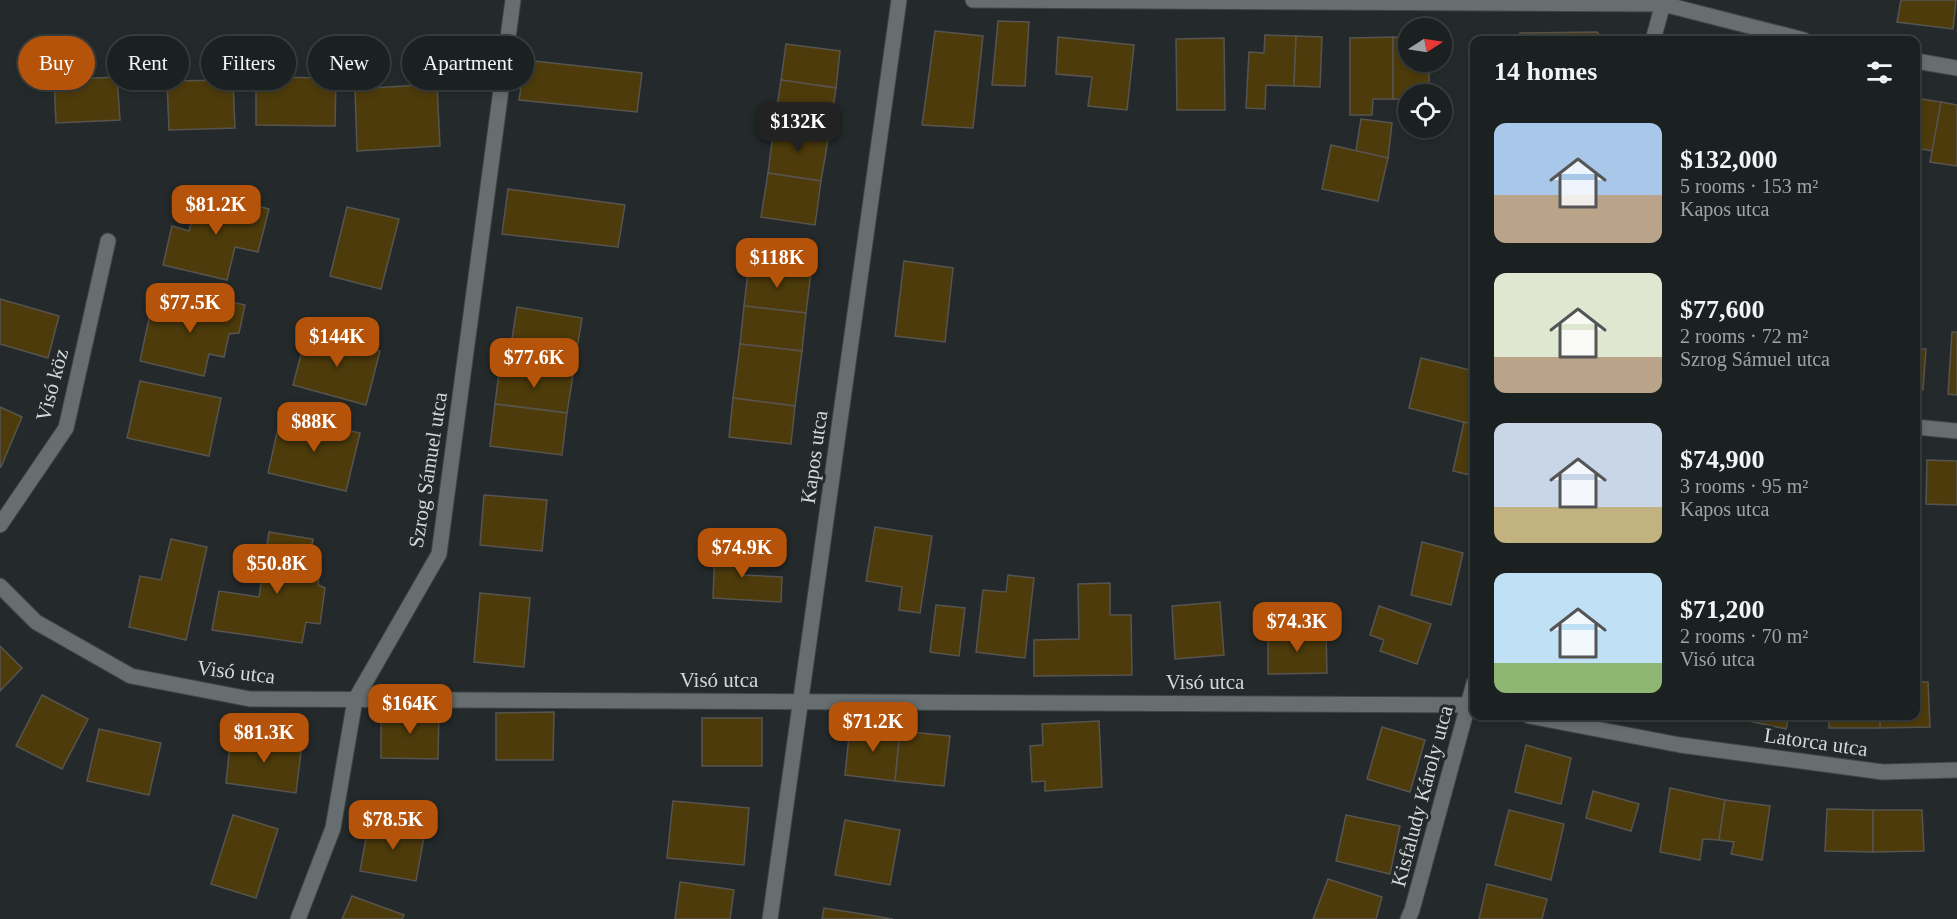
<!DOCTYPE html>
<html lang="en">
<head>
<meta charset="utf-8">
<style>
  body { margin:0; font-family:"Times New Roman",serif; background:#282d2d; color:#f1f3f6; height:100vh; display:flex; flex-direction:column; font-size:22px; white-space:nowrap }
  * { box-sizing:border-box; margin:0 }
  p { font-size:20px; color:#a0a3a5 }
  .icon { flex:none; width:33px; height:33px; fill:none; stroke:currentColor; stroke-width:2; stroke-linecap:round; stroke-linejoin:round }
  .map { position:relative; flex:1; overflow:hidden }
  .details { position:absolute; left:1470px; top:36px; width:450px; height:684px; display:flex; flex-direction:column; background:#1b2020; border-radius:12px; box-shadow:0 3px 9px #0003,0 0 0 2px #393e3e }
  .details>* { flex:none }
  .banner { position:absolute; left:18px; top:36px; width:570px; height:54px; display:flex; gap:12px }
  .needle { width:39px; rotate:78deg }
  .buttons { position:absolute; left:1398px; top:18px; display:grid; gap:12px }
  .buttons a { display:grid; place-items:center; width:54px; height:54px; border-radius:50%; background:#1b2020; box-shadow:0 3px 9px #0003,0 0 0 2px #393e3e; font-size:30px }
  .price { position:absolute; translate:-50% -51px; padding:0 14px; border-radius:12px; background:#b45309; color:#fff; font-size:20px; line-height:39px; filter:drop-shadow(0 2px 3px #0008) }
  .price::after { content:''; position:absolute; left:50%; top:36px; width:18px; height:14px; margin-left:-9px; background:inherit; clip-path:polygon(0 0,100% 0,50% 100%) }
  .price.current { background:#222; color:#fff }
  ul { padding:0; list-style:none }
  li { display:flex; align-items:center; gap:18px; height:150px; padding:0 24px }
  li span { display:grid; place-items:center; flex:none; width:168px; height:120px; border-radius:12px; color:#555 }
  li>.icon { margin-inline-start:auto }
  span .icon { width:72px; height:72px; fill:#fffc; stroke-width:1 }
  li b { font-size:26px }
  h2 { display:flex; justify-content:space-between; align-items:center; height:72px; padding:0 24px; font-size:26px }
  .pill { padding:0 21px; border-radius:27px; background:#1b2020; box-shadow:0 3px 9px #0003,0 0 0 2px #393e3e; font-size:21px; line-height:54px }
  .pill.current { background:#b45309; color:#fff }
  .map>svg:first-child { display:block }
  .building { fill:#4d3b0b; stroke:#57544f; stroke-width:1.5 }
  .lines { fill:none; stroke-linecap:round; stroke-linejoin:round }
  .street-casing { stroke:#404547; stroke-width:17 }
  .secondary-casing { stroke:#404547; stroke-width:17 }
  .street { stroke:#666e6f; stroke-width:15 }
  .secondary { stroke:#666e6f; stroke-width:15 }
  .labels { text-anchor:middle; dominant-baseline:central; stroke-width:6; stroke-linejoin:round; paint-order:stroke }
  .street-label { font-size:21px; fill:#d3d8d9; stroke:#242a2b }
</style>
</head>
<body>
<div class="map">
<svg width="1957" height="919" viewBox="0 0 1957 919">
  <rect width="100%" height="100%" fill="#242a2b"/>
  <g class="building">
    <path d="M1901 0H1956L1953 29 1897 22Z"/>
    <path d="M998 21 1029 22 1025 86 992 85Z"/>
    <path d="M935 31 983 36 973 128 922 125Z"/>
    <path d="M1597 32 1604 40H1518L1520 33Z"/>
    <path d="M1265 35 1296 36 1294 86 1266 85 1265 109 1246 108 1249 52 1264 53Z"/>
    <path d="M1296 36 1322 37 1320 87 1294 86Z"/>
    <path d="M1058 37 1134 45 1127 110 1088 106 1092 77 1056 74Z"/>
    <path d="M1393 37V99H1373L1372 115H1350V38Z"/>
    <path d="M1393 37 1408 38V62H1429V94H1408V99H1393Z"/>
    <path d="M1224 38 1225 110H1177L1176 39Z"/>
    <path d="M786 44 840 51 836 88 781 80Z"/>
    <path d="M525 60 642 73 637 112 519 100Z"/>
    <path d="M117 77 120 120 56 123 54 80Z"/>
    <path d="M256 77 336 78 335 126 256 125Z"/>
    <path d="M233 80 235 128 169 130 167 81Z"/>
    <path d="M781 80 836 88 829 134 774 126Z"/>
    <path d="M437 84 440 146 357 151 355 89Z"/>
    <path d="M1916 98 1941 102 1933 151 1916 148Z"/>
    <path d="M1941 102 1957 105V166L1930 162Z"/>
    <path d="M1361 119 1392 123 1388 158 1356 151Z"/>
    <path d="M774 126 829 134 821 181 768 173Z"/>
    <path d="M1331 145 1388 158 1378 201 1322 189Z"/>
    <path d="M768 173 821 181 815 225 761 217Z"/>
    <path d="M508 189 625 205 618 247 502 234Z"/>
    <path d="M199 191 269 209 258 252 235 247 227 280 163 265 172 226 189 231Z"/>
    <path d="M347 207 399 219 381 289 330 276Z"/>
    <path d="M904 261 953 268 945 342 895 336Z"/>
    <path d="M749 264 811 272 806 313 744 306Z"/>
    <path d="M205 296 245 305 239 333 229 334 224 357 209 354 204 376 140 361 153 300 202 311Z"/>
    <path d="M0 299 59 316 48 358 0 344Z"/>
    <path d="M744 306 806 313 802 351 740 344Z"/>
    <path d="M517 307 582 318 575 361 510 351Z"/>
    <path d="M307 332 380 351 366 405 293 385Z"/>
    <path d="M1952 332H1957V395L1948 394Z"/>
    <path d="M740 344 802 351 795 406 733 398Z"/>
    <path d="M1916 349H1926L1923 390 1916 389Z"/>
    <path d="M1421 358 1474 371V425L1409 408Z"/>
    <path d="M500 365 573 375 567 413 495 404Z"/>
    <path d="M140 381 221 398 209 456 127 438Z"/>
    <path d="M733 398 795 406 791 444 729 437Z"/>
    <path d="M495 404 567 413 562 455 490 446Z"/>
    <path d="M0 407 22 417 1 467H0Z"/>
    <path d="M281 415 360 433 346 491 268 473Z"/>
    <path d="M1464 422 1474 425V476L1453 471Z"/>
    <path d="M1927 460 1957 461V505L1926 504Z"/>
    <path d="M484 495 547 500 542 551 480 545Z"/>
    <path d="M875 527 932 536 920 613 899 610 902 587 866 581Z"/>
    <path d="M269 532 313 539 309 562 321 564 318 585 325 588 320 624 306 622 302 643 212 630 219 591 259 597Z"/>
    <path d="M171 539 207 547 186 640 129 627 140 576 161 580Z"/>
    <path d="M1422 542 1463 553 1451 605 1411 595Z"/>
    <path d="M715 547 745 549 743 575 782 577 781 602 713 598Z"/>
    <path d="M1008 575 1034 578 1025 658 976 652 983 590 1006 592Z"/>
    <path d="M1110 583V615H1131L1132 675 1034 676V640L1079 639 1078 584Z"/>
    <path d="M480 593 530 598 524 667 474 662Z"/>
    <path d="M1220 602 1224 655 1175 659 1172 606Z"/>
    <path d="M936 605 965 608 959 656 930 652Z"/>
    <path d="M1379 606 1431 624 1417 664 1380 651 1384 640 1370 635Z"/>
    <path d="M1326 632 1327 673 1268 674V633Z"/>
    <path d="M0 646 22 668 0 691Z"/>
    <path d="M1916 682H1928L1930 727 1880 728V716H1916Z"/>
    <path d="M42 695 88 719 62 769 16 746Z"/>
    <path d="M381 711 439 712 438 759 381 758Z"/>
    <path d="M554 712 553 760H496V713Z"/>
    <path d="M1735 716H1789L1786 729 1734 718Z"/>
    <rect x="1829" y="716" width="51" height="12"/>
    <rect x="702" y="718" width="60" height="48"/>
    <path d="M1099 721 1102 787 1045 791V781L1032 782 1030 746 1043 745 1042 724Z"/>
    <path d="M850 726 900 731 895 781 845 775Z"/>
    <path d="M1382 727 1425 740 1410 792 1367 779Z"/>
    <path d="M99 729 161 743 149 795 87 781Z"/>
    <path d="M900 731 950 736 944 786 895 781Z"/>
    <path d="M231 735 302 744 296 793 226 783Z"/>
    <path d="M1526 745 1571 758 1561 804 1515 792Z"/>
    <path d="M1670 788 1725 800 1719 840 1703 839 1700 860 1660 852Z"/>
    <path d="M1593 791 1639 804 1631 831 1586 818Z"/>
    <path d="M1725 800 1770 806 1762 860 1731 854 1734 842 1719 840Z"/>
    <path d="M673 801 749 808 744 865 667 858Z"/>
    <path d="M1827 809 1873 810V852L1825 851Z"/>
    <path d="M1509 810 1564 824 1551 880 1495 865Z"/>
    <path d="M1873 810H1922L1924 851 1873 852Z"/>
    <path d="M233 815 278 829 256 898 211 884Z"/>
    <path d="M1346 815 1400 826 1390 874 1336 861Z"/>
    <path d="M845 820 900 830 890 885 835 875Z"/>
    <path d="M369 822 425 831 416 881 360 871Z"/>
    <path d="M1328 879 1382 897 1376 919H1313Z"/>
    <path d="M680 882 734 890 730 919H675Z"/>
    <path d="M1487 884 1547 899 1542 919H1479Z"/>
    <path d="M352 896 404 915 402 919H342Z"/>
    <path d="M824 908 893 919H822Z"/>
  </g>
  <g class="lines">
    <g class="street-casing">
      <g id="street">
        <path d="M973 0 1663 4 1804 40"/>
        <path d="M1916 61 1957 68"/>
        <path d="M1916 427 1957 431"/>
        <path d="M0 525 66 428 108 241"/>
        <path d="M0 586 36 622 131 676 250 699 1474 705"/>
        <path d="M1529 716 1680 745 1883 772 1957 770"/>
        <path d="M298 919 333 828 355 700 439 554 513 0"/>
        <path d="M770 919 899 0"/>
      </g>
    </g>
    <g class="secondary-casing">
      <g id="secondary">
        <path d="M1653 40 1664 0"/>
        <path d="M1408 919 1412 910 1474 683"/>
      </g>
    </g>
    <use href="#street" class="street"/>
    <use href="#secondary" class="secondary"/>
  </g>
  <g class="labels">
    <g class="street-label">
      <text transform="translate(52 385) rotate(-75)">Visó köz</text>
      <text transform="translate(814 457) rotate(-82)">Kapos utca</text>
      <text transform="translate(428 470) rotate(-81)">Szrog Sámuel utca</text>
      <text transform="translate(236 672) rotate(7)">Visó utca</text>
      <text x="719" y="680">Visó utca</text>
      <text x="1205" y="682">Visó utca</text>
      <text transform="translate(1816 742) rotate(8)">Latorca utca</text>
      <text transform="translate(1422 796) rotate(-75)">Kisfaludy Károly utca</text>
    </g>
  </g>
</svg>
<div class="buttons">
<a><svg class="needle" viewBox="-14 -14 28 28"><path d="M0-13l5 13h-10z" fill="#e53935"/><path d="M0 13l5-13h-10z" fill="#a0a3a5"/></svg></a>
<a><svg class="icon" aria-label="locate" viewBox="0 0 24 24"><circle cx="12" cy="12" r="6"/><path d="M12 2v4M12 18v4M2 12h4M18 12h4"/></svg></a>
</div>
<b class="price current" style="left:798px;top:153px">$132K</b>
<b class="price" style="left:216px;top:236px">$81.2K</b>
<b class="price" style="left:777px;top:289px">$118K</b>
<b class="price" style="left:190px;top:334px">$77.5K</b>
<b class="price" style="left:337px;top:368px">$144K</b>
<b class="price" style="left:534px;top:389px">$77.6K</b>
<b class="price" style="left:314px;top:453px">$88K</b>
<b class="price" style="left:742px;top:579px">$74.9K</b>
<b class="price" style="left:277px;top:595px">$50.8K</b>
<b class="price" style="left:1297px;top:653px">$74.3K</b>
<b class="price" style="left:410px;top:735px">$164K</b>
<b class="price" style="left:873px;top:753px">$71.2K</b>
<b class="price" style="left:264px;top:764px">$81.3K</b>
<b class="price" style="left:393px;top:851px">$78.5K</b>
<div class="banner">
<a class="pill current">Buy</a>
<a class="pill">Rent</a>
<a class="pill">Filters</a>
<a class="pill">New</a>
<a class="pill">Apartment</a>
</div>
<section class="details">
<h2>14 homes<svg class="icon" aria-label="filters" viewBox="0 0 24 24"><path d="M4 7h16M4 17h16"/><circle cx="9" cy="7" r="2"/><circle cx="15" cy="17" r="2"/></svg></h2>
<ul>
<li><span style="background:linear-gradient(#a9c7e8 60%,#b9a48a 0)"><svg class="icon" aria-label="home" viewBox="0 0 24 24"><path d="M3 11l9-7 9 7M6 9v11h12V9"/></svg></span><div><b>$132,000</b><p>5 rooms · 153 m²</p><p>Kapos utca</p></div></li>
<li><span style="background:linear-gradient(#dfe7d0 70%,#b9a48a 0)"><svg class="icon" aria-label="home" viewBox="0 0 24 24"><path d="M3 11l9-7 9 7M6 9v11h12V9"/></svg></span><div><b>$77,600</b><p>2 rooms · 72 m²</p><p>Szrog Sámuel utca</p></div></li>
<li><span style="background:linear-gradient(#c9d6e8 70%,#c2b280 0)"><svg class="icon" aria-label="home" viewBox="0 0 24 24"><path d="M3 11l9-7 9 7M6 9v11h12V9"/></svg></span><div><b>$74,900</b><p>3 rooms · 95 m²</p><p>Kapos utca</p></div></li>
<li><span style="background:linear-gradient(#bfe0f5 75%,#8fb573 0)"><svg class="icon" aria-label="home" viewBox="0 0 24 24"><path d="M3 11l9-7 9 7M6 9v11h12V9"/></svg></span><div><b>$71,200</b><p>2 rooms · 70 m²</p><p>Visó utca</p></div></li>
</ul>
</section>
</div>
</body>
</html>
